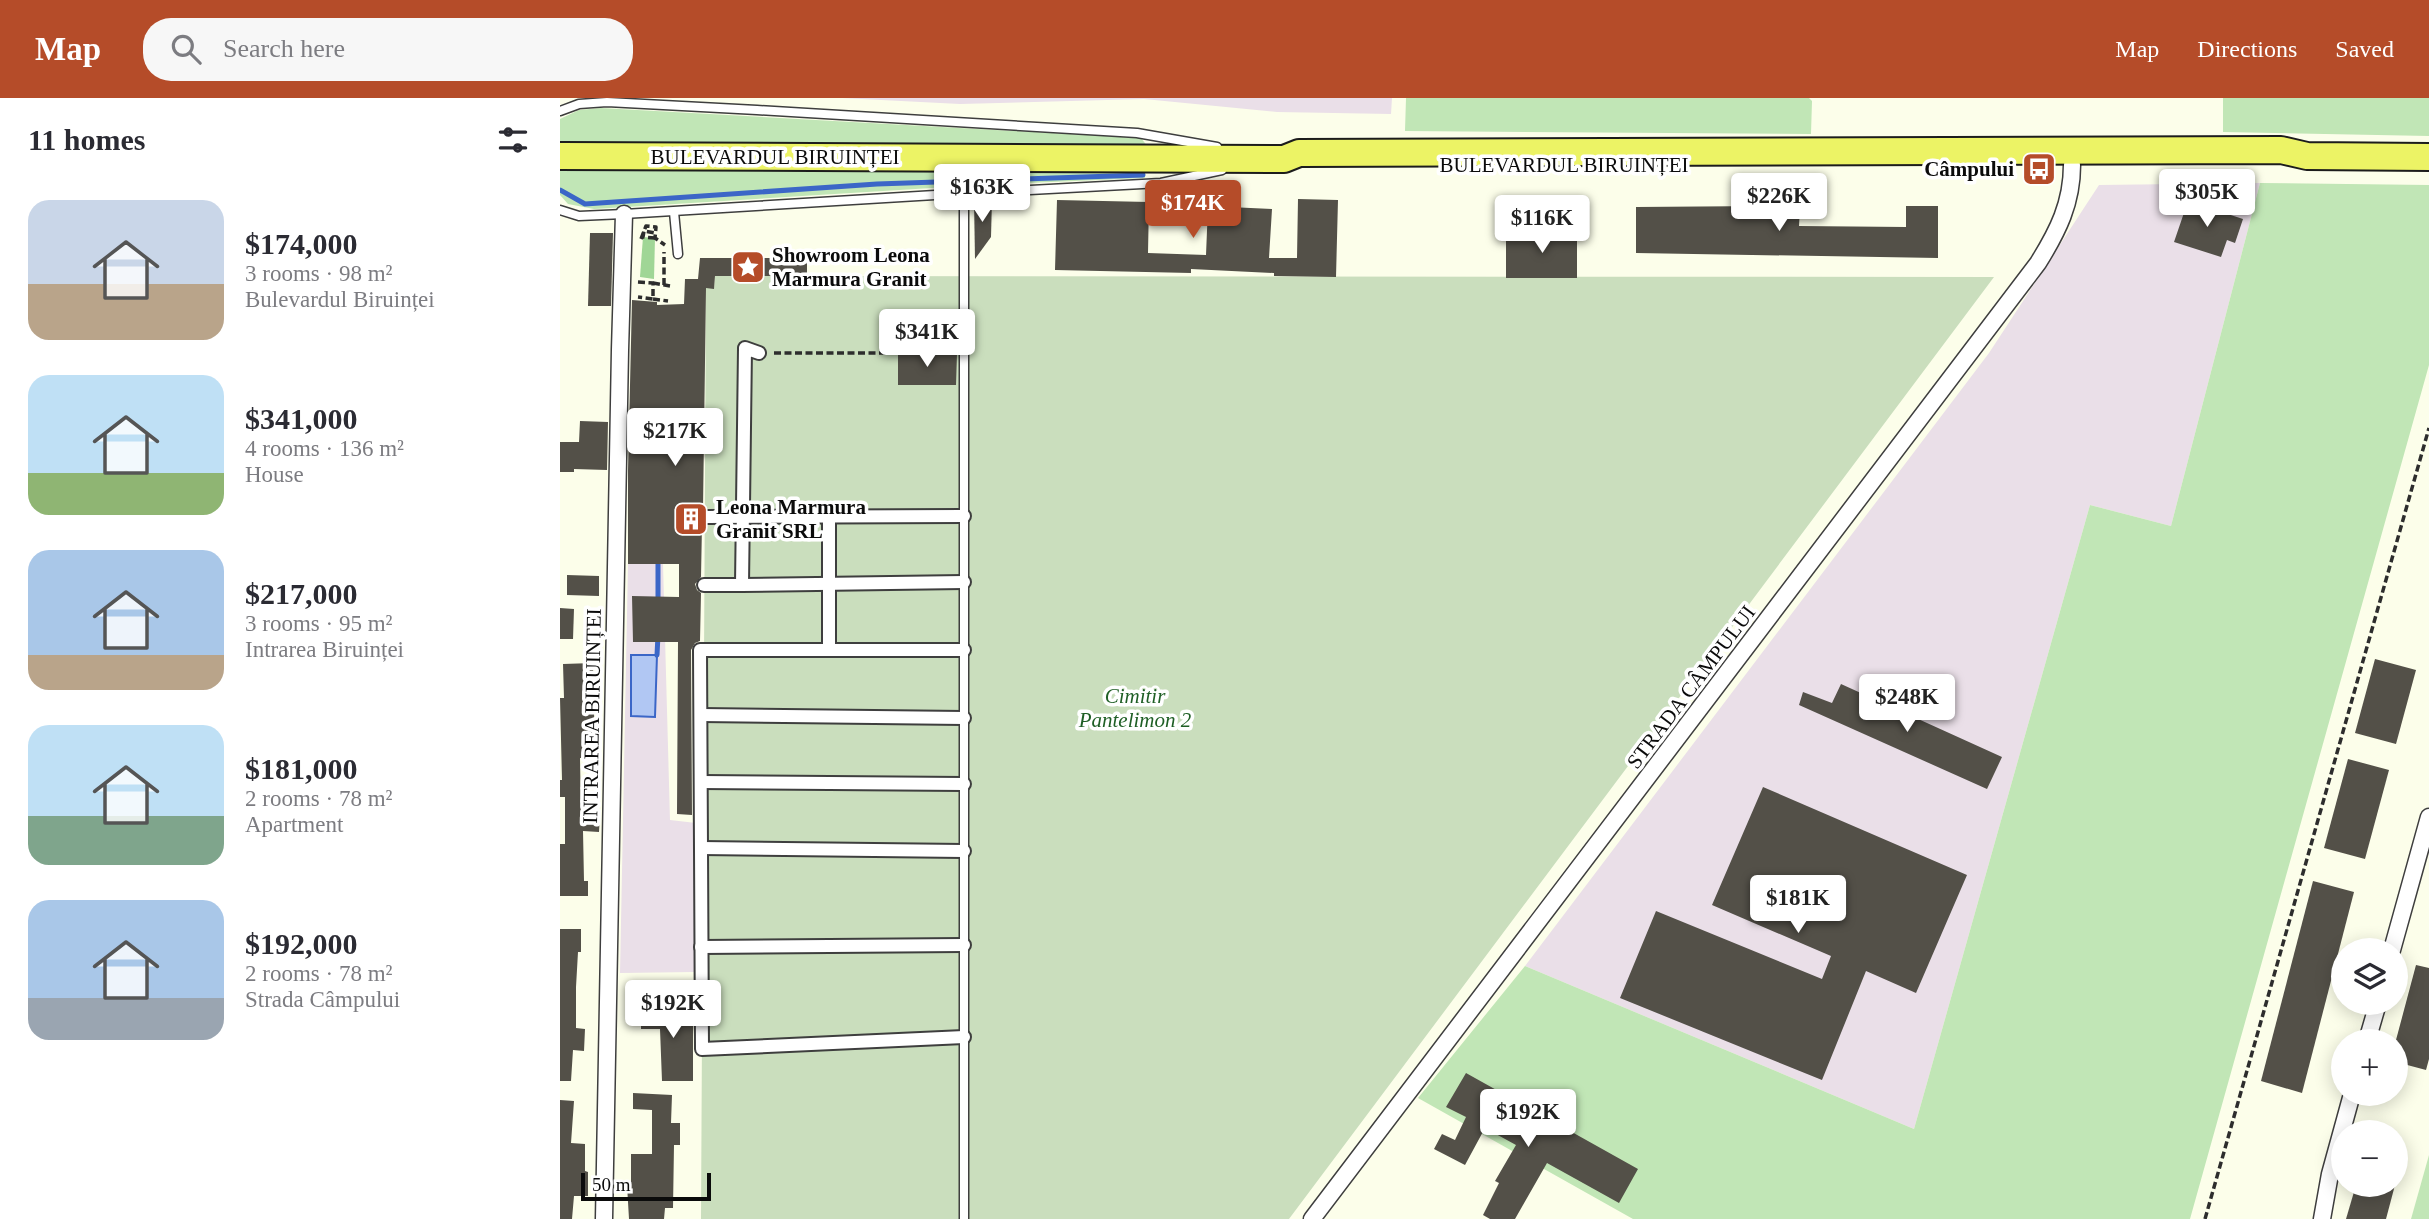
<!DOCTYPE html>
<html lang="en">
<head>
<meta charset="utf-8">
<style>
  body { margin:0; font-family:"Times New Roman",serif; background:#f7f7f7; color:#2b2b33; height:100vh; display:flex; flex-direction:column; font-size:26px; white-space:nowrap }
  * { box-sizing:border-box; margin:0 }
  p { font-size:23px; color:#7c7c81 }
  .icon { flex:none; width:38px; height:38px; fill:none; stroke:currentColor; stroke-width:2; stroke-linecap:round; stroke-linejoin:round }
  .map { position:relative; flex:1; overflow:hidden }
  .side { display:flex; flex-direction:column; background:#fff; width:560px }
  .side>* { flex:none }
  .fabs { position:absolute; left:1771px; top:840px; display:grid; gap:14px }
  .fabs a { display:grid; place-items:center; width:77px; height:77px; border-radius:50%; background:#fff; box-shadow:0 4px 18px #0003; font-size:35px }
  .scale { position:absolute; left:21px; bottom:18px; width:130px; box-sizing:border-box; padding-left:7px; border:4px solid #0b0b0b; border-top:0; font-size:19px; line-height:24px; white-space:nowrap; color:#0b0b0b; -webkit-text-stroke:5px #fff; paint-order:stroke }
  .price { position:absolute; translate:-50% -60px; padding:0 16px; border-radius:7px; background:#fff; color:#222; font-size:23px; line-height:46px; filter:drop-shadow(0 2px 4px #0008) }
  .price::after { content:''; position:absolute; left:50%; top:42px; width:21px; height:16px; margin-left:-10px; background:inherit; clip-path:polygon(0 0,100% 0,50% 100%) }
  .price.active { background:#b54c29; color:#fff }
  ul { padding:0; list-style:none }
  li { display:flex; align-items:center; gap:21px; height:175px; padding:0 28px }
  li span { display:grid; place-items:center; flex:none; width:196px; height:140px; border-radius:21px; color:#555 }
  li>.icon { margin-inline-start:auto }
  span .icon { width:84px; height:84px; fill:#fffc; stroke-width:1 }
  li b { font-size:30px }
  h2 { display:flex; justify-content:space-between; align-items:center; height:84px; padding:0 28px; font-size:30px }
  header { display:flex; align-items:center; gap:42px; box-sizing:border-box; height:98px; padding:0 35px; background:#b54c29; color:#fff }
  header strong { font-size:33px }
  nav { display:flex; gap:38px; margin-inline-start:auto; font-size:24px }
  .search { width:490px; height:63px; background:#f7f7f7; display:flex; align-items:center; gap:18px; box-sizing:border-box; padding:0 24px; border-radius:28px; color:#7c7c81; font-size:26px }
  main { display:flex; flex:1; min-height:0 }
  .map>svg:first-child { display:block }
  .industrial { fill:#eadfe8 }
  .green { fill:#c1e6b6 }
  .forest { fill:#a0d696 }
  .cemetery { fill:#cadebd }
  .water { fill:#b1c7f3; stroke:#3b66c7; stroke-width:2 }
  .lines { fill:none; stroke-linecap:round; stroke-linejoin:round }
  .stream { stroke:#3b66c7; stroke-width:5 }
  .building { fill:#535048 }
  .service-casing { stroke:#3e3e3e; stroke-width:11 }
  .pedestrian-casing { stroke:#3e3e3e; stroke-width:16 }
  .minor-casing { stroke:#3e3e3e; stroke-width:19 }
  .primary-casing { stroke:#1c1c1c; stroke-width:30 }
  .path { stroke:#2d2d2d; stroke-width:3.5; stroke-dasharray:7 3.5; stroke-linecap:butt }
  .service { stroke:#fff; stroke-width:8 }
  .pedestrian { stroke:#fff; stroke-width:12 }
  .minor { stroke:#fff; stroke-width:16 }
  .primary { stroke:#ecf365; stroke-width:26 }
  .labels { text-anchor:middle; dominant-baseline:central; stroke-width:7; stroke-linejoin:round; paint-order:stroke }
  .street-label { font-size:21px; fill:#0b0b0b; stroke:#fff }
  .poi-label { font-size:21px; font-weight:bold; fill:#0b0b0b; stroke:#fff; text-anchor:start }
  .park-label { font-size:21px; font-style:italic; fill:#1f5f25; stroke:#fff }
</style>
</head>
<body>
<header>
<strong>Map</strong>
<div class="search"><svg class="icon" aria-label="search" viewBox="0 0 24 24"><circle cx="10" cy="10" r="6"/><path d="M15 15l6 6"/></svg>Search here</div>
<nav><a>Map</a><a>Directions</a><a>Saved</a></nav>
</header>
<main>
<section class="side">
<h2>11 homes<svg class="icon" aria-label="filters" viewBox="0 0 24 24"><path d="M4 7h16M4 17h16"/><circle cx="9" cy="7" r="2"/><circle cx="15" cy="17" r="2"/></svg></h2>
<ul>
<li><span style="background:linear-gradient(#c9d6e8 60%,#b9a48a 0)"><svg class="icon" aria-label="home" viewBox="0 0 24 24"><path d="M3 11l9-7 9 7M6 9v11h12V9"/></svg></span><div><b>$174,000</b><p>3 rooms · 98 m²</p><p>Bulevardul Biruinței</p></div></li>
<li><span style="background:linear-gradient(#bfe0f5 70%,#8fb573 0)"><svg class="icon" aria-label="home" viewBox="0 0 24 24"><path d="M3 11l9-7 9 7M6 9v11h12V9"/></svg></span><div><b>$341,000</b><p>4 rooms · 136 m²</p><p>House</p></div></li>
<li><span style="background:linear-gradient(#a9c7e8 75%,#b9a48a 0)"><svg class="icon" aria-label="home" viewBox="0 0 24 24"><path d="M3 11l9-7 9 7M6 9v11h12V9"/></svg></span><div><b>$217,000</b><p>3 rooms · 95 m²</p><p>Intrarea Biruinței</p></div></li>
<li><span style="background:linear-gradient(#bfe0f5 65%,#7fa58c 0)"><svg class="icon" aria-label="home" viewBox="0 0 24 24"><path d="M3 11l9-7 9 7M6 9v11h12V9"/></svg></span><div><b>$181,000</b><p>2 rooms · 78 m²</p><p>Apartment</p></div></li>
<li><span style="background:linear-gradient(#a9c7e8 70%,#9aa5b1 0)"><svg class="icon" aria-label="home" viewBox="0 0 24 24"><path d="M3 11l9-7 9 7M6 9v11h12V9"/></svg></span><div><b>$192,000</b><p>2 rooms · 78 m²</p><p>Strada Câmpului</p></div></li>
</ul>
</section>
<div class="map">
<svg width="1869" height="1121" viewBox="0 0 1869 1121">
  <rect width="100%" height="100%" fill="#fcfeea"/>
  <g class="industrial">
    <path d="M282 0H832L831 16 717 14 584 1 400 6Z"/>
    <path d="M1700 85 1611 428 1530 407 1354 1031 965 868 1429 255 1539 87Z"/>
    <path d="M68 466H103L110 722 136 725 135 874 60 875Z"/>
  </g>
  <g class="green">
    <path d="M846 0H1249L1252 3 1251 36 845 33Z"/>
    <path d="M1663 0H1869V38L1663 34Z"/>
    <path d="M41 10 581 40 588 49 585 80 420 87 34 111 8 106 0 97V21L19 12Z"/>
    <path d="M1700 85 1869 87V267L1630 1121H1073L858 1000 965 868 1354 1031 1530 407 1611 428Z"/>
    <path d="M1869 1057V1121H1851Z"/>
  </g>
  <path class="forest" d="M83 139 95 140 94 181 80 179Z"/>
  <path class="cemetery" d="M155 178 1434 179 729 1121H141L146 190H154Z"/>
  <path class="water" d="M71 557H97L95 619 71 618Z"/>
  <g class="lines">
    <g class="stream">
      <path d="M0 92 25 106 317 86 583 77"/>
      <path d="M98 503V460"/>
      <path d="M97 557 98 537"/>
    </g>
  </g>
  <g class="building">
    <path d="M432 101 431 139 415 161 414 102Z"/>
    <path d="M738 101 778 102 776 179 714 178V175L631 171V175L495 172 497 102 589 104 588 155 646 157 648 108 712 111 709 160H737Z"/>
    <path d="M1628 103 1683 121 1675 145 1667 142 1661 159 1614 144Z"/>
    <path d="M1205 108 1240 109 1239 128 1346 129V108H1378V160L1076 155V109Z"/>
    <path d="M1017 134V180H946V135Z"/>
    <path d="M30 135H53L51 208H28Z"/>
    <path d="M140 160H247V178H155L154 191 146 190 143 411 136 418 138 424 142 427 141 479 135 486 137 492 141 495 140 543 135 545 131 552 132 717 117 716 118 544H73L72 498 119 499V466H68V372L72 202 97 204V207L124 206 125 181H138Z"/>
    <path d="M338 255H397L396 287H338Z"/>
    <path d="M20 323 48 324 47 372 14 371V374H0V344H19Z"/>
    <path d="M7 477 39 478V498L7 497Z"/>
    <path d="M0 510 14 511 13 541H0Z"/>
    <path d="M1815 561 1856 572 1836 646 1795 635Z"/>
    <path d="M33 565 35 660H20L21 715 40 716 39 734 23 733 24 783H28V798H0V746H5V699H0V682H2L0 600H4L3 566Z"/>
    <path d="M1281 586 1442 659 1427 691 1239 607 1243 594 1272 605Z"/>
    <path d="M1788 661 1829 672 1805 761 1764 750Z"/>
    <path d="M1203 689 1407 777 1356 895 1306 873 1262 982 1060 900 1096 813 1262 881 1271 858 1152 807Z"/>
    <path d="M1753 783 1794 794 1742 995 1701 983Z"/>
    <path d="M0 831H21V854H18L16 889V930L25 931 24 953 13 952 11 983H0Z"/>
    <path d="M1856 867 1869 870V961L1866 972 1836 964V942Z"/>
    <path d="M133 909V983H102L100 931H81V910Z"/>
    <path d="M906 975 1078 1071 1059 1105 987 1065 955 1121H930L923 1117 939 1085 935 1083 956 1047 925 1030 905 1067 874 1051 882 1036 895 1042 906 1019 886 1009Z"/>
    <path d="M73 995 112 997 111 1025H120V1047H114L113 1110H105L104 1121H69L67 1087H71V1056H92V1012L73 1011Z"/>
    <path d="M0 1002 14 1003 11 1045 25 1046V1073L28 1074V1098H14L12 1121H0Z"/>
    <path d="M1796 1087H1835L1826 1121H1786Z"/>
  </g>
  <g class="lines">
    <g class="service-casing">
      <g id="service">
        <path d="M0 13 19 6 47 4 197 12 577 35 657 49"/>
        <path d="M0 112 19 118 64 116 375 97 601 85 662 72"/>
        <path d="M114 114 118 156"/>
        <path d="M404 1121V95"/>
      </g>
    </g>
    <g class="pedestrian-casing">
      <g id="pedestrian">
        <path d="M199 255 185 250 182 487 404 484"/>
        <path d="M145 419 404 418"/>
        <path d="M144 487H182"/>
        <path d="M269 552V419"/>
        <path d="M141 617 404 620"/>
        <path d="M141 684 404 686"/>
        <path d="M141 750 404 753"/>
        <path d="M141 849 404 847"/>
        <path d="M404 939 142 951 140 552H404"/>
      </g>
    </g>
    <g class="minor-casing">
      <g id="minor">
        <path d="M1832 852 1869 719"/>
        <path d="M1807 943 1818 905"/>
        <path d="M44 1121 60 252 64 116"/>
        <path d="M752 1121 1478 165C1498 133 1512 105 1512 67"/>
        <path d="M1762 1121 1770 1076 1792 996"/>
      </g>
    </g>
    <g class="primary-casing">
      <path id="primary" d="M0 58 711 61H724L739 55 1721 52 1747 58 1869 59"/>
    </g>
    <g class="path">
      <path d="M95 140 83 139 84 133 95 135"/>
      <path d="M81 141 86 128 96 129 95 140 105 147"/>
      <path d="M78 184 93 185V201L78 199"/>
      <path d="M93 185 110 188"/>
      <path d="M104 187V154"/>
      <path d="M93 201 108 203"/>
      <path d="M214 255H391"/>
      <path d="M1645 1121 1869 330"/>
    </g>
    <use href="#service" class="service"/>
    <use href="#pedestrian" class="pedestrian"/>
    <use href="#minor" class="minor"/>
    <use href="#primary" class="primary"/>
  </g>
  <defs>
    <g id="bus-square" transform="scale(1.75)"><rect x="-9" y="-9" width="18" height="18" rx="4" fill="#b54c29" stroke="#fff"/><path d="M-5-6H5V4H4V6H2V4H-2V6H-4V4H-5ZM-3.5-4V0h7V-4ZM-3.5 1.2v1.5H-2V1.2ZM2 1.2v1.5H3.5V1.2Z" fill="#fff"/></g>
    <g id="sight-square" transform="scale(1.75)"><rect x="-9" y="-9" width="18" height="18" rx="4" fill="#b54c29" stroke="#fff"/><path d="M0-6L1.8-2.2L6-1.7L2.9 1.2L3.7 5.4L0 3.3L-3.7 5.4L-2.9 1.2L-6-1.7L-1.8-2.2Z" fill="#fff"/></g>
    <g id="building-square" transform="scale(1.75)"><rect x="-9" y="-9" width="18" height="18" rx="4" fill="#b54c29" stroke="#fff"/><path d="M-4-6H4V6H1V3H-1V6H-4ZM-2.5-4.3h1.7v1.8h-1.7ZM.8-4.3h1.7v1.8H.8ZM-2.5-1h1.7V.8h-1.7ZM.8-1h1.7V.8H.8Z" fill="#fff"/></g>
  </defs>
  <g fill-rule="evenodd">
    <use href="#bus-square" x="1479" y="71"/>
    <use href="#sight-square" x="188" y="169"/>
    <use href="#building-square" x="131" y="421"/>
  </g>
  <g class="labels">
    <g class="street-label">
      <text x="215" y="59">BULEVARDUL BIRUINȚEI</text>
      <text x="1004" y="67">BULEVARDUL BIRUINȚEI</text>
      <text transform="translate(1131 589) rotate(-53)">STRADA CÂMPULUI</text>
      <text transform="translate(32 618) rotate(-89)">INTRAREA BIRUINȚEI</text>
    </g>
    <g class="poi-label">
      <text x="1454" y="71" text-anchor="end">Câmpului</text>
      <text x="212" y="157">Showroom Leona<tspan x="212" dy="24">Marmura Granit</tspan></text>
      <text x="156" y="409">Leona Marmura<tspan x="156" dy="24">Granit SRL</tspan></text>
    </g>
    <g class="park-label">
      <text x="575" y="598">Cimitir<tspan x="575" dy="24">Pantelimon 2</tspan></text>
    </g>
  </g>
</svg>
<div class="fabs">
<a><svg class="icon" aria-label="layers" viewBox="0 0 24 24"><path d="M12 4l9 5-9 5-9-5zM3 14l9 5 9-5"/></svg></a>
<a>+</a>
<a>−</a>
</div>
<div class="scale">50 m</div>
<b class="price" style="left:422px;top:126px">$163K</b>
<b class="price" style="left:1647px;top:131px">$305K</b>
<b class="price" style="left:1219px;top:135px">$226K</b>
<b class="price active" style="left:633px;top:142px">$174K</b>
<b class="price" style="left:982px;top:157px">$116K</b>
<b class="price" style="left:367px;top:271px">$341K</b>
<b class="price" style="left:115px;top:370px">$217K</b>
<b class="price" style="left:1347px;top:636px">$248K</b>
<b class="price" style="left:1238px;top:837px">$181K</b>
<b class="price" style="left:113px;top:942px">$192K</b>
<b class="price" style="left:968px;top:1051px">$192K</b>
</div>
</main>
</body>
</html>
